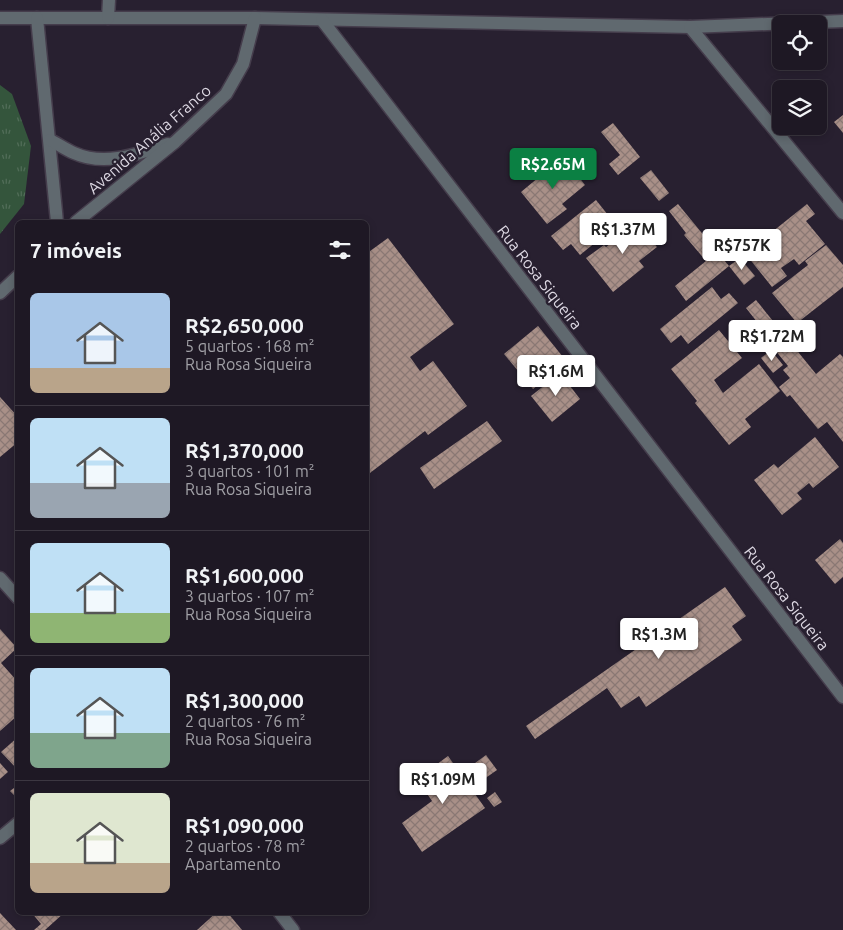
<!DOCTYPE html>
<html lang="pt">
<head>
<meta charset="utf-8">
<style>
  body { margin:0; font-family:Ubuntu,sans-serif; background:#2b2531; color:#f1f3f6; height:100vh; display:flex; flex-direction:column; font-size:19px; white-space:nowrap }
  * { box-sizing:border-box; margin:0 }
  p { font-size:16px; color:#a1a0a6 }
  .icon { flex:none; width:28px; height:28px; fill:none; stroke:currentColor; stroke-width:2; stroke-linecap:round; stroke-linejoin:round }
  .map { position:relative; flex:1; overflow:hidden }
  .details { position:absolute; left:15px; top:220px; width:354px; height:695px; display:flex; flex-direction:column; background:#1e1824; border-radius:8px; box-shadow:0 2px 8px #0003,0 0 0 1px #3c3741 }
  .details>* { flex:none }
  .buttons { position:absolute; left:772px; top:15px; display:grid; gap:10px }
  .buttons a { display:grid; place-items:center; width:55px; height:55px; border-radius:8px; background:#1e1824; box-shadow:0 2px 8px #0003,0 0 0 1px #3c3741; font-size:25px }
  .price { position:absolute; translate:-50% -42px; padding:0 11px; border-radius:5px; background:#fff; color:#222; font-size:16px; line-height:32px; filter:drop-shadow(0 1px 2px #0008) }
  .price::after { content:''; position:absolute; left:50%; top:30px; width:15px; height:11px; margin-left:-8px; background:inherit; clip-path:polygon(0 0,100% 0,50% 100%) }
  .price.current { background:#0b8043; color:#fff }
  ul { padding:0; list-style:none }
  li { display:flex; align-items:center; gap:15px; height:125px; padding:0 15px }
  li+li { border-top:1px solid #3c3741 }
  li span { display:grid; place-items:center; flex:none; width:140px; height:100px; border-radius:8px; color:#555 }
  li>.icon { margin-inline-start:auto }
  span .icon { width:60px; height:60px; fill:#fffc; stroke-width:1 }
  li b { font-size:21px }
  h2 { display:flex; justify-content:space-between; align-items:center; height:60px; padding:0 15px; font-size:21px }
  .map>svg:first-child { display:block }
  .grass { fill:url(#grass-tufts) }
  .building { fill:url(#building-cross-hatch) }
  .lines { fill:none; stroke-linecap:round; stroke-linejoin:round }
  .minor-casing { stroke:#453d4c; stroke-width:15 }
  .minor { stroke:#60696f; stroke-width:12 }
  .labels { text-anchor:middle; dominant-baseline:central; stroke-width:5; stroke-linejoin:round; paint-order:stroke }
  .street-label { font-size:16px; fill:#dcd7e2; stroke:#282030 }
</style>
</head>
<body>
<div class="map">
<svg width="843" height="930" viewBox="0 0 843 930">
  <defs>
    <pattern id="grass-tufts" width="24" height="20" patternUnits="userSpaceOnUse" patternTransform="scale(1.25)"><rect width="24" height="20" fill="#34553c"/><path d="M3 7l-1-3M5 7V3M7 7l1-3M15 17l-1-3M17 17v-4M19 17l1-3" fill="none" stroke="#516d58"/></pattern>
    <pattern id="building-cross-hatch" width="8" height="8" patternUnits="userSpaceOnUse" patternTransform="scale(1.25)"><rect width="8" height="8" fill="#a99088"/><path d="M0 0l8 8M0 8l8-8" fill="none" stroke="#8a7874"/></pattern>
  </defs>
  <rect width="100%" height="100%" fill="#282030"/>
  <path class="grass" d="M0 85 12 94 31 146 24 204 0 234Z"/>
  <g class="building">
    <path d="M843 115V133L834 122Z"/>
    <path d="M613 123 640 157 618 175 609 164 620 155 601 132Z"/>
    <path d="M563 157 585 185 562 204 567 209 547 224 521 192Z"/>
    <path d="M651 170 669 193 659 201 640 178Z"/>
    <path d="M596 200 612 220 603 227 607 233 580 255 571 244 563 250 551 236Z"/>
    <path d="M678 204 729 266 686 301 675 286 706 261 684 235 686 233 669 211Z"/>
    <path d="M807 204 815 214 806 221 825 244 799 265 794 259 781 268 787 276 772 287 748 257 774 236 772 232Z"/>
    <path d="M643 218 654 231 648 236 657 247 639 261 644 267 613 292 586 258 604 245 606 247Z"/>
    <path d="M388 238 454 324 410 357 420 371 433 361 467 406 428 435 425 431 366 476V254Z"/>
    <path d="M826 245 843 265V287L797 323 772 293 808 265 805 261Z"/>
    <path d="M740 258 755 276 744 285 729 266Z"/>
    <path d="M712 287 721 299 729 293 738 303 688 344 681 335 671 343 660 329Z"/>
    <path d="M756 300 816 374 840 354 843 357V442L827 422 818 429 790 395 787 397 779 387 790 378 783 370 788 366 770 344 773 342 746 308Z"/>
    <path d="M538 326 567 362 533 389 504 354Z"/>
    <path d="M719 330 742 358 714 380 723 393 759 364 780 391 745 419 751 427 729 445 695 403 697 401 671 369Z"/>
    <path d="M771 350 783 365 773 373 761 358Z"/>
    <path d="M560 373 580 399 552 422 531 396Z"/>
    <path d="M0 397 18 417V442L0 457Z"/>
    <path d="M487 421 502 441 434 489 420 468Z"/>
    <path d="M815 437 839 467 813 488 809 483 797 493 802 499 782 515 754 480 774 464 778 468Z"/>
    <path d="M840 539 843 543V577L835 584 815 560Z"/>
    <path d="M725 587 746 616 732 626 742 640 646 707 639 696 621 708 607 688 535 739 526 726Z"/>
    <path d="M0 629 17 648 1 663 18 682V715L0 731Z"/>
    <path d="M18 737V770L1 752Z"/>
    <path d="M486 755 497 770 477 784 467 769Z"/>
    <path d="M448 756 485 808 422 852 402 823 432 801 417 779Z"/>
    <path d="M0 763 8 772 0 779Z"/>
    <path d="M18 785V799L10 791Z"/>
    <path d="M495 792 502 802 494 807 487 798Z"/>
    <path d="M31 912H65L45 930H34L41 924Z"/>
    <path d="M217 912H227L242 930H197Z"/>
    <path d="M0 913 16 930H0Z"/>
  </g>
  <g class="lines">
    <g class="minor-casing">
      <g id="minor">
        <path d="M0 18H255L690 27 843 21"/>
        <path d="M37 18 57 222"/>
        <path d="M108 18 109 0"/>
        <path d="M322 20 843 697"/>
        <path d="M690 27 843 213"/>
        <path d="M50 140C58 144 65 149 74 153 105 167 138 154 168 144"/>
        <path d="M76 222 175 142 226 94 243 64 255 18"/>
        <path d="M0 293 18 276"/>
        <path d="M0 578 18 598"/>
        <path d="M0 838 18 823"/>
        <path d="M279 912 293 930"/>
      </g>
    </g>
    <use href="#minor" class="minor"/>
  </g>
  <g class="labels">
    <g class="street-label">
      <text transform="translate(149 139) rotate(-41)">Avenida Anália Franco</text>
      <text transform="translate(540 277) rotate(52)">Rua Rosa Siqueira</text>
      <text transform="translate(787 598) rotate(52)">Rua Rosa Siqueira</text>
    </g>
  </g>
</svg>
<div class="buttons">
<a><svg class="icon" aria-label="locate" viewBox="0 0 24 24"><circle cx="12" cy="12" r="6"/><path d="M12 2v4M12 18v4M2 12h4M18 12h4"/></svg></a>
<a><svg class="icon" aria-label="layers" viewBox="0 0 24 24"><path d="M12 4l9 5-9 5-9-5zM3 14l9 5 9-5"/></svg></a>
</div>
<b class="price current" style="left:553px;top:190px">R$2.65M</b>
<b class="price" style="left:623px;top:255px">R$1.37M</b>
<b class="price" style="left:742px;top:271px">R$757K</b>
<b class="price" style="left:772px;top:362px">R$1.72M</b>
<b class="price" style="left:556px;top:397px">R$1.6M</b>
<b class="price" style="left:659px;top:660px">R$1.3M</b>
<b class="price" style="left:443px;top:805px">R$1.09M</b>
<section class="details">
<h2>7 imóveis<svg class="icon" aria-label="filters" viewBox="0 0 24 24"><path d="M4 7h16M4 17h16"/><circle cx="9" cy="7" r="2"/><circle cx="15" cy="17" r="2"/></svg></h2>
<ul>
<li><span style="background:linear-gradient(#a9c7e8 75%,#b9a48a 0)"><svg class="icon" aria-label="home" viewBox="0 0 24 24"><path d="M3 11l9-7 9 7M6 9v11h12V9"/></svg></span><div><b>R$2,650,000</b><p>5 quartos · 168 m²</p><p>Rua Rosa Siqueira</p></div></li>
<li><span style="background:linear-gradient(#bfe0f5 65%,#9aa5b1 0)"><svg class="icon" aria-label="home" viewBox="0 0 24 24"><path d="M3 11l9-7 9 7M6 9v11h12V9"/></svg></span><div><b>R$1,370,000</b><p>3 quartos · 101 m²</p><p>Rua Rosa Siqueira</p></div></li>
<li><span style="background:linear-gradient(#bfe0f5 70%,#8fb573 0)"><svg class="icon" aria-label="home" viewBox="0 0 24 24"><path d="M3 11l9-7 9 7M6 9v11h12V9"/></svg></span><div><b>R$1,600,000</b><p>3 quartos · 107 m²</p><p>Rua Rosa Siqueira</p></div></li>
<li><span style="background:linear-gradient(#bfe0f5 65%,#7fa58c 0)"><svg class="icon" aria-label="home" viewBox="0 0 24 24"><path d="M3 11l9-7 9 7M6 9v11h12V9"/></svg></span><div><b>R$1,300,000</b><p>2 quartos · 76 m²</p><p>Rua Rosa Siqueira</p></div></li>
<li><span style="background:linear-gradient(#dfe7d0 70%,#b9a48a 0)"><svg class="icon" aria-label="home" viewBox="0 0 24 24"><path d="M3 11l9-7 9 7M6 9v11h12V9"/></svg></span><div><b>R$1,090,000</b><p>2 quartos · 78 m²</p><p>Apartamento</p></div></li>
</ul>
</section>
</div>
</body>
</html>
